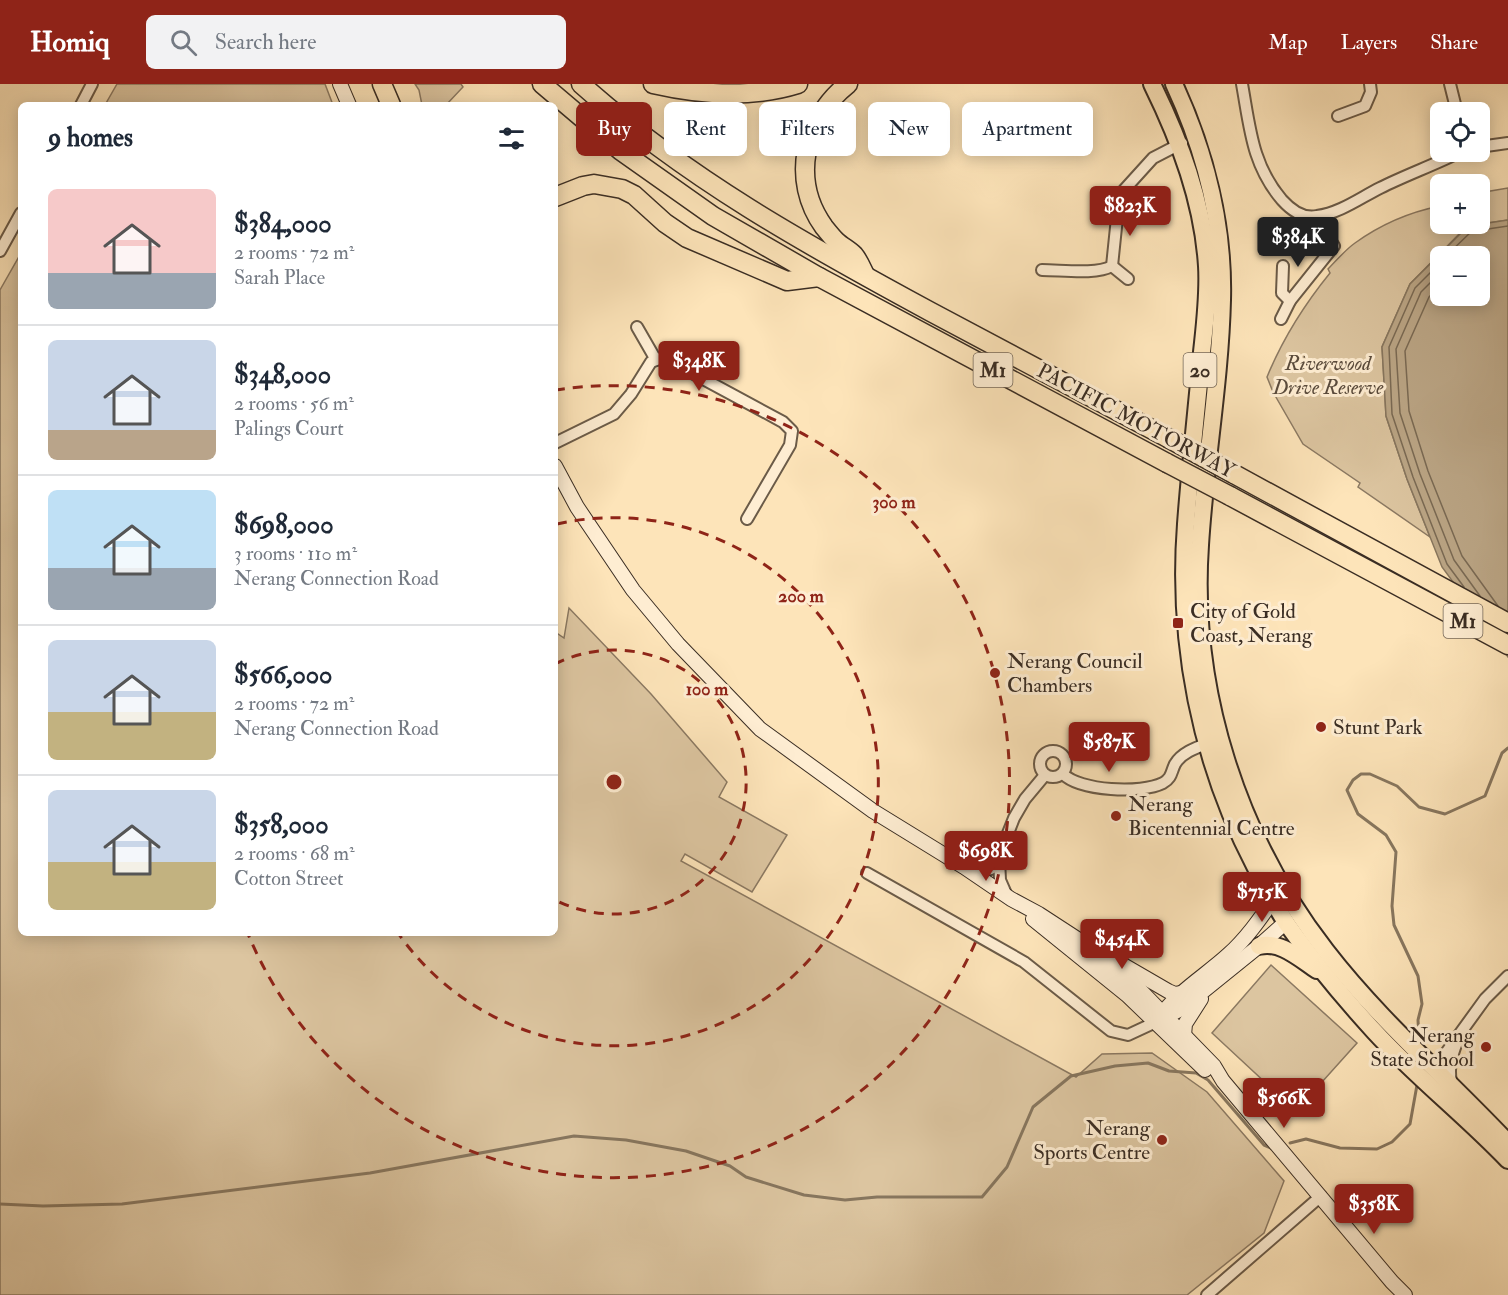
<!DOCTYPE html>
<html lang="en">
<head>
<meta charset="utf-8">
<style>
  body { margin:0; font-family:"IM FELL Double Pica",serif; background:#f2f2f3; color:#1f2937; height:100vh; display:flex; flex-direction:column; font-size:22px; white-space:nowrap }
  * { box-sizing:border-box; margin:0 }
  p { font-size:20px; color:#747a83 }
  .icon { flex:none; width:33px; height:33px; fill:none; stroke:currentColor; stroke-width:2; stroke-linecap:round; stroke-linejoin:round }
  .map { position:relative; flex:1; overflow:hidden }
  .panel { position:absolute; left:18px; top:18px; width:540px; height:834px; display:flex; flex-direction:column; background:#fff; border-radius:9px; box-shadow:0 3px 15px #0003 }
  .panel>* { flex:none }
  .hud { position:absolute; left:576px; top:18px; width:570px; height:54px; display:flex; gap:12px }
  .tools { position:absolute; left:1430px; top:18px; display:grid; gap:12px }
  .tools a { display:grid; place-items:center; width:60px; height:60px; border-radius:9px; background:#fff; box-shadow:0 3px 15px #0003; font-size:30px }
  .price { position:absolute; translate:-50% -51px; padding:0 14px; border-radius:6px; background:#8f2418; color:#fff; font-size:20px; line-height:39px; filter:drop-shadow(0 2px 3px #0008) }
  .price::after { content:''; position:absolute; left:50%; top:36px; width:18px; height:14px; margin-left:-9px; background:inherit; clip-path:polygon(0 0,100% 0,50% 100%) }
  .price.active { background:#222; color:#fff }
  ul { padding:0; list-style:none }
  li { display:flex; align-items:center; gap:18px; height:150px; padding:0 30px }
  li+li { border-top:2px solid #e0e1e3 }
  li span { display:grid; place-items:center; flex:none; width:168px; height:120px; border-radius:9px; color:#555 }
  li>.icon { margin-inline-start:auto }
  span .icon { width:72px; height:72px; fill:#fffc; stroke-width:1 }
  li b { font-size:26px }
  h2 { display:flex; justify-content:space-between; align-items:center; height:72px; padding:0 30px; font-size:26px }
  .chip { padding:0 21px; border-radius:9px; background:#fff; box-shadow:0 3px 15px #0003; font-size:21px; line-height:54px }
  .chip.active { background:#8f2418; color:#fff }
  header { display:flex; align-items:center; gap:36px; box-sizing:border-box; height:84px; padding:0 30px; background:#8f2418; color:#fff }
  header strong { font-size:28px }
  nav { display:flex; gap:33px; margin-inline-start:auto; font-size:21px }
  .search { width:420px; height:54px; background:#f2f2f3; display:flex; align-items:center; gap:15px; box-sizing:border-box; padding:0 21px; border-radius:9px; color:#747a83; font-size:22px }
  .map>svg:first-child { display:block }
  .green { fill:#dcc5a0; stroke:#8b7962; stroke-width:1.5 }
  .water { fill:#bba686; stroke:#87765e; stroke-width:1.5; fill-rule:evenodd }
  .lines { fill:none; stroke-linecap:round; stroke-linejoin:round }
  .shore { stroke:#7a6a54; stroke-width:1.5 }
  .stream { stroke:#87765e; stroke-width:3 }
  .street-casing { stroke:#6b5b48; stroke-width:14 }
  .secondary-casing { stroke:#3a2d23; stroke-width:16 }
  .primary-casing { stroke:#3a2d23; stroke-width:20 }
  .highway-casing { stroke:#3a2d23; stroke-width:21 }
  .street { stroke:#feedd2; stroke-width:10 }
  .secondary { stroke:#feedd2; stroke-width:14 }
  .primary { stroke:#fde4b9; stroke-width:16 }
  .highway { stroke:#fde4b9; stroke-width:18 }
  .highway-bridge-casing { stroke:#3a2d23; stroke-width:21; stroke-linecap:butt }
  .highway-bridge { stroke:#fde4b9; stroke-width:18 }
  .ring { fill:none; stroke:#8f2418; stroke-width:3; stroke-dasharray:10 8 }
  .poi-dot { fill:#8f2418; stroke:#feedd2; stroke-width:2 }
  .labels { text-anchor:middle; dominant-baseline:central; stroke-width:6; stroke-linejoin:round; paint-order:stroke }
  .shield { fill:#feedd2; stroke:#756758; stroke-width:1.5 }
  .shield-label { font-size:20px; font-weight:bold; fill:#3a2d23 }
  .park-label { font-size:21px; font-style:italic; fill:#5a4b3c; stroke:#feedd2 }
  .street-label { font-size:21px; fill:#3a2d23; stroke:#feedd2 }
  .poi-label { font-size:21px; fill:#3a2d23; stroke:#feedd2; text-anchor:start }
  .centre { fill:#8f2418; stroke:#feedd2; stroke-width:3 }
  .ring-label { font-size:18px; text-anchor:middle; font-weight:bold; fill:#8f2418; stroke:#feedd2; stroke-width:6; stroke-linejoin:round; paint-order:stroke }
</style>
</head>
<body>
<header>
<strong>Homiq</strong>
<div class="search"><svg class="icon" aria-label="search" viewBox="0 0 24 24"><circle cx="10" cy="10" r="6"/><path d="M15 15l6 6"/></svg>Search here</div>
<nav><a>Map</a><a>Layers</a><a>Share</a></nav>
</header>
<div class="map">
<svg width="1508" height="1211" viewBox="0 0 1508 1211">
  <rect width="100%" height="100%" fill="#fde4b9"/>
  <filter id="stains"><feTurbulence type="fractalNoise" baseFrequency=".00333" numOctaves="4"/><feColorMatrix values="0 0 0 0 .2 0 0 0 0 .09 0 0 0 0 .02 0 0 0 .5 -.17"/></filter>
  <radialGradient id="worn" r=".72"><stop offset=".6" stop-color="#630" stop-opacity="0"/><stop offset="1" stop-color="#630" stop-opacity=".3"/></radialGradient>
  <g class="green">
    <path d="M117 0H325L333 21H105Z"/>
    <path d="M415 0H461L463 3 446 21H422L419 6Z"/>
    <path d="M1508 104V136L1467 142 1410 200 1382 263 1386 332 1407 395 1430 453 1358 403 1360 399 1303 360 1273 308 1267 293C1283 254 1304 221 1330 189L1328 185C1337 176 1345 166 1355 159 1380 141 1410 128 1440 122V140H1479V109Z"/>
    <path d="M21 169V849H555V548L564 554 569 524 651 610 727 698 719 713 787 751 752 808 685 770 681 777 1076 993 1102 970 1152 969 1207 1008 1284 1097 1264 1149 1187 1211H0V206Z"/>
    <path d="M1271 881 1357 959 1296 1027 1212 949Z"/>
  </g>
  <path class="water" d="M1508 136V573L1442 483 1407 395 1386 332 1382 263 1410 200 1468 142ZM1440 172H1479V212H1440Z"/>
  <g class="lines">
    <g class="shore">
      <path d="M1446 172 1474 145 1481 146 1508 142"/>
      <path d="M1440 179 1415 204 1389 263 1392 330 1413 393 1447 480 1464 503"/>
      <path d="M1440 189 1421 208 1396 265 1400 329 1420 390 1454 476 1480 512"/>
      <path d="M1440 202 1429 213 1405 267 1409 327 1428 387 1462 472 1498 522"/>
    </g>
    <g class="stream">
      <path d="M1419 955 1418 936 1422 920 1418 892 1394 841 1392 822 1396 768 1386 751 1358 730 1347 706 1353 696 1361 690H1370L1397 702 1419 723 1445 730 1485 712 1502 669 1508 664"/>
      <path d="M1290 1059 1306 1055 1340 1064 1377 1065 1392 1058 1410 1040 1417 1001"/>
      <path d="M0 1120 43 1122 122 1120 370 1089 574 1052 626 1056 686 1067 730 1082 746 1093 804 1111 845 1116 877 1113H982L1007 1083 1033 1023 1071 992 1115 982 1148 979 1169 987 1196 989 1208 996 1264 1061 1271 1064"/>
    </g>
    <g class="street-casing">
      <g id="street">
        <path d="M1242 0C1250 44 1252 81 1282 116 1291 126 1303 135 1317 132 1340 129 1360 114 1380 104 1406 91 1434 81 1460 68"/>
        <path d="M1450 0 1457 28"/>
        <path d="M81 21 92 0"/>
        <path d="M1338 32 1365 22 1371 8 1370 0"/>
        <path d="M1479 63 1508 59"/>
        <path d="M0 167 21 129"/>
        <path d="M1112 182 1128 195"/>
        <path d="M1283 182 1282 209 1290 217"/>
        <path d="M1042 186C1062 186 1096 191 1112 182L1118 124 1124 106 1153 74 1182 59"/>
        <path d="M1281 235 1290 217 1334 162 1315 133"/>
        <path d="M637 243 656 276"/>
        <path d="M555 359 614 330 631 310 651 278 661 274 670 277 783 338 792 347 790 361 747 435"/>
        <circle cx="1053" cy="680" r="13"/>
        <path d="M1063 690C1080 707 1141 710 1163 699 1172 694 1171 688 1175 680 1182 668 1198 663 1211 658"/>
        <path d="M999 775 1000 796 1007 812"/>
        <path d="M867 789 1024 878 1111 947 1128 951 1156 938"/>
        <path d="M972 789 991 785 995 782 1014 734 1025 715 1045 691"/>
        <path d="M1435 984 1485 915 1508 892"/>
        <path d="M1453 1002C1446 988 1452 970 1458 956"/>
        <path d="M1207 1211 1321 1112"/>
      </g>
    </g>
    <g class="secondary-casing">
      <g id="secondary">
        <path d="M340 0 349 21"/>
        <path d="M555 382 577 423 633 506 678 560 760 645 873 727 964 783 1011 815 1039 830 1082 858 1139 905 1214 982 1223 997 1392 1198 1405 1211"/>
        <path d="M1033 835 1127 911 1205 986"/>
        <path d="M1118 878 1168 907 1175 910 1182 909"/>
        <path d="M1159 934C1177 908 1205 892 1228 871 1246 855 1260 835 1273 816"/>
        <path d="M1160 936 1181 925 1259 862 1286 838"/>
        <path d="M1184 951 1185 940 1201 915"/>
      </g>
    </g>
    <g class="primary-casing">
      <g id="primary">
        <path d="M1152 0C1180 57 1203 118 1207 182 1209 214 1204 247 1201 278 1196 332 1190 386 1186 440 1177 558 1200 677 1255 782 1265 801 1275 822 1287 840 1313 877 1343 913 1374 947 1416 993 1465 1031 1508 1076"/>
        <path d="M1174 0C1205 67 1224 142 1222 216 1220 298 1205 379 1200 461 1190 606 1238 754 1326 867 1380 937 1448 995 1508 1059"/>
        <path d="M1259 862C1280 856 1300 875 1317 886"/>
      </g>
    </g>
    <g class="highway-casing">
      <g id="highway">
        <path d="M382 0 391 21"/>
        <path d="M542 0 621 67 713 132 819 193 1167 379"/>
        <path d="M581 0C686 94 807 161 931 228 1010 270 1089 312 1168 354"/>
        <path d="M653 0C701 11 750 15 798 0"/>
        <path d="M848 0C804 35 790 96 824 143 828 148 832 153 836 157 841 162 849 166 854 171 859 177 862 185 865 191"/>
        <path d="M555 113 583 102 594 100 622 105 634 111 665 139 687 154 787 197 819 193"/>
        <path d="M1234 390 1508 539"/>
        <path d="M1230 412 1508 561"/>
      </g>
    </g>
    <use href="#street" class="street"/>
    <use href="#secondary" class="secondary"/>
    <use href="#primary" class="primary"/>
    <use href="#highway" class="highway"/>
    <g class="highway-bridge-casing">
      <g id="highway-bridge">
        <path d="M1168 354 1234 390"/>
        <path d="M1167 379 1230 412"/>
      </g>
    </g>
    <use href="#highway-bridge" class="highway-bridge"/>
  </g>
  <g class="ring">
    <path d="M555 580A132 132 0 1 1 555 816"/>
    <path d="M557 440A264 264 0 1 1 398 849"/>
    <path d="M555 306A396 396 0 1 1 248 850"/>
  </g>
  <g class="poi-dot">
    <rect x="1172" y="533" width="12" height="12" rx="3"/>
    <circle cx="995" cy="589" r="6"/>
    <circle cx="1321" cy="643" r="6"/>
    <circle cx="1116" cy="732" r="6"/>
    <circle cx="1486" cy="963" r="6"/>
    <circle cx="1162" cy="1056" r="6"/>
  </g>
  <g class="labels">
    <g class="shield">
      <rect x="973.5" y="269" width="39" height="34" rx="4.5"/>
      <rect x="1183.5" y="269" width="33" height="34" rx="4.5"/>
      <rect x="1443.5" y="520" width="39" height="34" rx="4.5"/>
    </g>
    <g class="shield-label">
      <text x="993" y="286">M1</text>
      <text x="1200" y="286">20</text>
      <text x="1463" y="537">M1</text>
    </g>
    <g class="park-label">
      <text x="1328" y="279">Riverwood<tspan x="1328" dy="24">Drive Reserve</tspan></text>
    </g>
    <g class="street-label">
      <text transform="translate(1136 337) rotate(28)">PACIFIC MOTORWAY</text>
    </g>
    <g class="poi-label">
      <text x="1190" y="527">City of Gold<tspan x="1190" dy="24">Coast, Nerang</tspan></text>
      <text x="1007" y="577">Nerang Council<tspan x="1007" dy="24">Chambers</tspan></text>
      <text x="1333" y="643">Stunt Park</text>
      <text x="1128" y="720">Nerang<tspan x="1128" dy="24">Bicentennial Centre</tspan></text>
      <text x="1474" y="951" text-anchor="end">Nerang<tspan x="1474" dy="24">State School</tspan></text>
      <text x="1150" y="1044" text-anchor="end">Nerang<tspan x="1150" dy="24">Sports Centre</tspan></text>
    </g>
  </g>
  <circle cx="614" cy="698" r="9" class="centre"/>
  <g class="ring-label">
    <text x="894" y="424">300 m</text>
    <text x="801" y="518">200 m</text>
    <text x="707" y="611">100 m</text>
  </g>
  <rect width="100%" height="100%" filter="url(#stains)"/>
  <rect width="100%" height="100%" fill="url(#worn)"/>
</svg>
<div class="tools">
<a><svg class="icon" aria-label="locate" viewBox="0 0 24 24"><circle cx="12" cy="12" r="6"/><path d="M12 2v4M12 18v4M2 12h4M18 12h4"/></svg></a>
<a>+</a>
<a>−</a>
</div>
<b class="price" style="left:1130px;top:153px">$823K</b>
<b class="price active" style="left:1298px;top:184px">$384K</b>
<b class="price" style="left:699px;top:308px">$348K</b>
<b class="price" style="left:1109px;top:689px">$587K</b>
<b class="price" style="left:986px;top:798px">$698K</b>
<b class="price" style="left:1262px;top:839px">$715K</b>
<b class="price" style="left:1122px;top:886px">$454K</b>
<b class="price" style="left:1284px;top:1045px">$566K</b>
<b class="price" style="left:1374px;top:1151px">$358K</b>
<div class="hud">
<a class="chip active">Buy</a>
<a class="chip">Rent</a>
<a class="chip">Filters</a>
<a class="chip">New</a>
<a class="chip">Apartment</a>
</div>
<section class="panel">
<h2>9 homes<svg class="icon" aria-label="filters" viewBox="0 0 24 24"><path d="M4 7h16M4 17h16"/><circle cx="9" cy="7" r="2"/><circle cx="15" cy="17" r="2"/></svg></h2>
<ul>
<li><span style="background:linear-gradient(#f6c9c9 70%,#9aa5b1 0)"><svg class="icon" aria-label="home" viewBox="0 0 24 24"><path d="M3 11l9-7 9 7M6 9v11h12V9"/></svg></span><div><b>$384,000</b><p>2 rooms · 72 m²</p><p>Sarah Place</p></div></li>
<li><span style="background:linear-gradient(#c9d6e8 75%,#b9a48a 0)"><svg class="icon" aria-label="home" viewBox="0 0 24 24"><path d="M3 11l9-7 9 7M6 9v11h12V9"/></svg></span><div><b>$348,000</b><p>2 rooms · 56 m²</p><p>Palings Court</p></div></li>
<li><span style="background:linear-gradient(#bfe0f5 65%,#9aa5b1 0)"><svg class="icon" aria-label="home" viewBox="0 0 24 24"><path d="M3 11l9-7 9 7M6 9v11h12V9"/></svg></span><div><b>$698,000</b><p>3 rooms · 110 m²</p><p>Nerang Connection Road</p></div></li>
<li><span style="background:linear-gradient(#c9d6e8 60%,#c2b280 0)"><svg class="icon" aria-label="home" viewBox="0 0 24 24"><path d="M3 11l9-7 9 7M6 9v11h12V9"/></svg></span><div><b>$566,000</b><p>2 rooms · 72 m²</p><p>Nerang Connection Road</p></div></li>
<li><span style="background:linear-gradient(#c9d6e8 60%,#c2b280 0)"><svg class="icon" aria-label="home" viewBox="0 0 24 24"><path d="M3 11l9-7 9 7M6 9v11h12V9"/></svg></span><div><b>$358,000</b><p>2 rooms · 68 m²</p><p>Cotton Street</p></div></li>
</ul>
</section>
</div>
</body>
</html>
